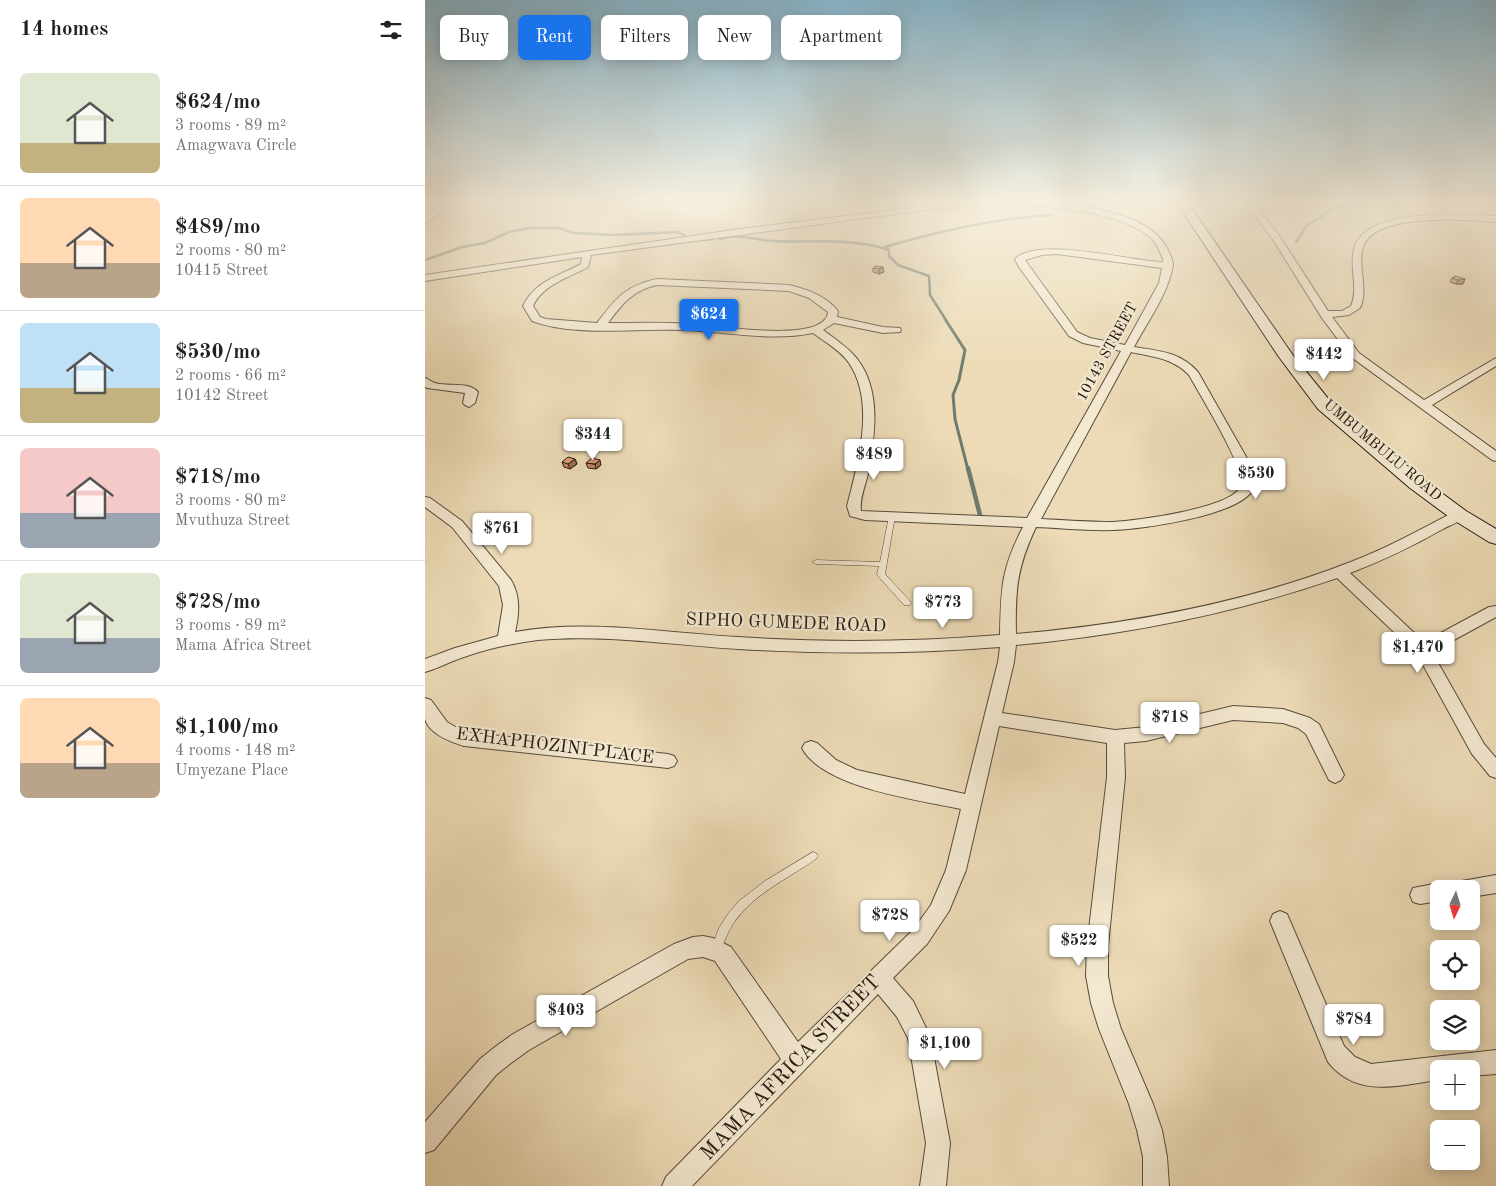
<!DOCTYPE html>
<html lang="en">
<head>
<meta charset="utf-8">
<style>
  body { margin:0; font-family:"Old Standard TT",serif; background:#f6f6f6; color:#202124; height:100vh; display:flex; flex-direction:column; font-size:19px; white-space:nowrap }
  * { box-sizing:border-box; margin:0 }
  p { font-size:16px; color:#757577 }
  .icon { flex:none; width:28px; height:28px; fill:none; stroke:currentColor; stroke-width:2; stroke-linecap:round; stroke-linejoin:round }
  .map { position:relative; flex:1; overflow:hidden }
  .drawer { display:flex; flex-direction:column; background:#fff; width:425px }
  .drawer>* { flex:none }
  .top-card { position:absolute; left:15px; top:15px; width:475px; height:45px; display:flex; gap:10px }
  .needle { width:32px; rotate:184deg }
  .buttons { position:absolute; left:1005px; top:880px; display:grid; gap:10px }
  .buttons a { display:grid; place-items:center; width:50px; height:50px; border-radius:8px; background:#fff; box-shadow:0 2px 12px #0003; font-size:25px }
  .price { position:absolute; translate:-50% -42px; padding:0 11px; border-radius:5px; background:#fff; color:#222; font-size:16px; line-height:32px; filter:drop-shadow(0 1px 2px #0008) }
  .price::after { content:''; position:absolute; left:50%; top:30px; width:15px; height:11px; margin-left:-8px; background:inherit; clip-path:polygon(0 0,100% 0,50% 100%) }
  .price.selected { background:#1a73e8; color:#fff }
  ul { padding:0; list-style:none }
  li { display:flex; align-items:center; gap:15px; height:125px; padding:0 20px }
  li+li { border-top:1px solid #e0e0e0 }
  li span { display:grid; place-items:center; flex:none; width:140px; height:100px; border-radius:8px; color:#555 }
  li>.icon { margin-inline-start:auto }
  span .icon { width:60px; height:60px; fill:#fffc; stroke-width:1 }
  li b { font-size:21px }
  h2 { display:flex; justify-content:space-between; align-items:center; height:60px; padding:0 20px; font-size:21px }
  .chip { padding:0 18px; border-radius:8px; background:#fff; box-shadow:0 2px 12px #0003; font-size:18px; line-height:45px }
  .chip.selected { background:#1a73e8; color:#fff }
  main { display:flex; flex:1; min-height:0 }
  .map>svg:first-child { display:block }
  .lines { fill:none; stroke-linecap:round; stroke-linejoin:round }
  .stream-far2 { stroke:#6b7b6e; stroke-width:2.5 }
  .stream-far1 { stroke:#6b7b6e; stroke-width:3 }
  .stream { stroke:#6b7b6e; stroke-width:4.5 }
  .service-casing { stroke:#574b3c; stroke-width:1 }
  .minor-casing { stroke:#574b3c; stroke-width:2 }
  .tertiary-casing { stroke:#574b3c; stroke-width:2 }
  .secondary-casing { stroke:#251b13; stroke-width:2 }
  .service { fill:#f3e8d0; fill-rule:evenodd }
  .minor { fill:#f3e8d0; fill-rule:evenodd }
  .tertiary { fill:#f3e8d0; fill-rule:evenodd }
  .secondary { fill:#f3e8d0; fill-rule:evenodd }
  .wall { fill:#c38662; stroke:#251b13 }
  .shaded-wall { fill:#9f6d50; stroke:#251b13 }
  .building { fill:#e39c72; stroke:#251b13 }
  .labels { text-anchor:middle; dominant-baseline:central; stroke-width:4.5; stroke-linejoin:round; paint-order:stroke }
  .far-street-label { font-size:15px; fill:#251b13; stroke:#f3e8d0 }
  .street-label { font-size:18px; fill:#251b13; stroke:#f3e8d0 }
  .near-street-label { font-size:21px; fill:#251b13; stroke:#f3e8d0 }
</style>
</head>
<body>
<main>
<section class="drawer">
<h2>14 homes<svg class="icon" aria-label="filters" viewBox="0 0 24 24"><path d="M4 7h16M4 17h16"/><circle cx="9" cy="7" r="2"/><circle cx="15" cy="17" r="2"/></svg></h2>
<ul>
<li><span style="background:linear-gradient(#dfe7d0 70%,#c2b280 0)"><svg class="icon" aria-label="home" viewBox="0 0 24 24"><path d="M3 11l9-7 9 7M6 9v11h12V9"/></svg></span><div><b>$624/mo</b><p>3 rooms · 89 m²</p><p>Amagwava Circle</p></div></li>
<li><span style="background:linear-gradient(#ffd9b3 65%,#b9a48a 0)"><svg class="icon" aria-label="home" viewBox="0 0 24 24"><path d="M3 11l9-7 9 7M6 9v11h12V9"/></svg></span><div><b>$489/mo</b><p>2 rooms · 80 m²</p><p>10415 Street</p></div></li>
<li><span style="background:linear-gradient(#bfe0f5 65%,#c2b280 0)"><svg class="icon" aria-label="home" viewBox="0 0 24 24"><path d="M3 11l9-7 9 7M6 9v11h12V9"/></svg></span><div><b>$530/mo</b><p>2 rooms · 66 m²</p><p>10142 Street</p></div></li>
<li><span style="background:linear-gradient(#f6c9c9 65%,#9aa5b1 0)"><svg class="icon" aria-label="home" viewBox="0 0 24 24"><path d="M3 11l9-7 9 7M6 9v11h12V9"/></svg></span><div><b>$718/mo</b><p>3 rooms · 80 m²</p><p>Mvuthuza Street</p></div></li>
<li><span style="background:linear-gradient(#dfe7d0 65%,#9aa5b1 0)"><svg class="icon" aria-label="home" viewBox="0 0 24 24"><path d="M3 11l9-7 9 7M6 9v11h12V9"/></svg></span><div><b>$728/mo</b><p>3 rooms · 89 m²</p><p>Mama Africa Street</p></div></li>
<li><span style="background:linear-gradient(#ffd9b3 65%,#b9a48a 0)"><svg class="icon" aria-label="home" viewBox="0 0 24 24"><path d="M3 11l9-7 9 7M6 9v11h12V9"/></svg></span><div><b>$1,100/mo</b><p>4 rooms · 148 m²</p><p>Umyezane Place</p></div></li>
</ul>
</section>
<div class="map">
<svg width="1071" height="1186" viewBox="0 0 1071 1186">
  <rect width="100%" height="100%" fill="#ecdbb6"/>
  <filter id="stains"><feTurbulence type="fractalNoise" baseFrequency=".004" numOctaves="4"/><feColorMatrix values="0 0 0 0 .2 0 0 0 0 .09 0 0 0 0 .02 0 0 0 .5 -.17"/></filter>
  <radialGradient id="worn" r=".72"><stop offset=".6" stop-color="#630" stop-opacity="0"/><stop offset="1" stop-color="#630" stop-opacity=".3"/></radialGradient>
  <g class="lines">
    <g class="stream-far2">
      <path d="M295 239C314 233 329 240 348 241 387 243 427 237 464 250V256L473 265 504 276 505 295 521 320"/>
      <path d="M277 240 288 239"/>
      <path d="M871 242 882 225 898 216 907 208 965 200"/>
      <path d="M460 247C515 231 570 218 627 215"/>
      <path d="M0 260 37 247 60 243 84 232 105 228H134L149 233 188 235 253 232 259 235"/>
    </g>
    <path class="stream-far1" d="M520 319 540 350 534 380 528 395 530 419 543 470"/>
    <path class="stream" d="M543 468 555 515"/>
    <g class="service-casing">
      <g id="service">
        <path d="M467 514 470 516 460 574 485 601 486 603 485 605H479L453 576 452 574 454 566 391 564 387 562 391 560 455 562 464 516Z"/>
        <path d="M388 852 391 853 393 856 391 859C364 878 330 893 310 921 303 931 299 942 295 953L291 954 287 953 286 949 294 928 303 914 314 901 340 881Z"/>
      </g>
    </g>
    <g class="minor-casing">
      <g id="minor">
        <path d="M18 200H69L65 202 0 206V202Z"/>
        <path d="M553 200C600 200 717 200 742 248 744 253 748 259 748 265 743 294 723 321 709 347 735 351 755 352 773 372L824 462C827 469 832 480 829 488 816 516 717 529 688 530 663 531 637 528 611 527 592 567 590 590 591 634 704 624 817 604 923 563 960 549 995 530 1029 512H1039L1041 515C1036 522 1025 525 1018 529 988 546 957 561 925 573L999 642 1064 607 1071 606V617L1007 652 1059 744 1071 758V778L1065 776 1047 754 992 654 912 578C808 614 701 635 591 645L589 662 577 713 690 730 721 727 808 706 858 709 885 718 894 724 919 775 916 780 910 783 904 780 881 734 873 728 858 723 808 720 721 741 699 743 700 777 683 946V976L688 1003 696 1029 728 1104 737 1130 742 1157 744 1186H718V1157L712 1130 704 1104 674 1029 666 1003 661 976 662 946 682 777V743L574 726 541 870 524 911 502 944 468 978 488 1001 505 1036 525 1143 521 1186H495L501 1143 483 1038 472 1017 453 994 267 1186H237L241 1177 356 1059 290 961 278 957 263 959 104 1050 86 1063 71 1075 9 1150 0 1153V1122L55 1059 70 1047 88 1034 249 944 268 937 278 936 288 938 306 947 373 1042 488 930 506 905 521 870 536 809C494 800 398 788 377 748L380 743 386 741 392 743 411 760 432 770 540 794 573 662 575 647C487 654 400 654 313 649 247 645 179 634 113 640 89 643 65 648 42 656 28 660 14 668 0 672V659L30 648 73 636 78 605 74 586 27 527 0 507V497L5 498 37 521 86 580C96 597 94 615 90 632 163 619 240 633 313 637 401 643 488 642 575 635 576 589 576 569 598 527L440 520 425 516 422 506C433 463 451 403 424 363 415 350 400 342 388 333 344 342 300 331 255 330 211 328 149 337 107 321L98 306C110 281 134 276 156 264L157 257 0 281V275L315 229ZM580 204C619 206 703 211 730 242 733 247 736 254 738 259V262C704 261 614 236 590 259L594 267 644 336 658 343 696 351 602 518 436 511C434 498 442 482 444 469 450 433 456 391 433 360 424 348 410 339 398 330L409 323 458 333 475 332 476 330 475 328 458 327 412 317 413 311C401 296 382 289 364 285L232 279C200 286 191 298 172 323L121 319 115 317 108 306C118 284 144 278 163 267L166 255 500 210ZM632 254 737 268 734 283 700 345 665 338 652 332 600 260 617 255ZM232 285 364 291 384 298 403 312C400 345 290 325 267 324 239 322 211 323 183 323 197 304 208 290 232 285ZM706 352C728 357 748 358 764 375 775 395 820 467 816 485 811 508 710 521 688 522 664 522 640 520 616 519Z"/>
        <path d="M818 200H827L855 237 903 311H917L926 306C934 288 924 268 929 249 940 206 1038 215 1071 216V222C1042 220 949 212 938 247 932 267 944 288 935 308L924 315 907 317 934 353 999 400 1071 358V366L1007 405 1071 451V461L1067 460 926 357 897 318 847 238Z"/>
        <path d="M0 378C4 379 6 382 10 383 23 387 43 381 53 392L50 403 44 407 40 405 38 403 40 393 2 388 0 387Z"/>
        <path d="M0 698 6 700 22 722 39 732 243 754 249 756 252 761 249 766 243 768 39 746C26 742 4 734 0 719 0 713 0 704 0 698Z"/>
        <path d="M1071 875V893L1046 897V889H1028L1031 882Z"/>
        <path d="M1014 883 1021 885 1023 889H1014V901L995 904 988 902 985 895 988 888Z"/>
        <path d="M855 911 862 914 919 1046 930 1057 946 1064 1071 1050V1074L1046 1076V1069H1014V1080C973 1085 933 1099 903 1062L845 921 848 914Z"/>
      </g>
    </g>
    <g class="tertiary-casing">
      <path id="tertiary" d="M25 200H38L0 223V215Z"/>
    </g>
    <g class="secondary-casing">
      <path id="secondary" d="M750 200H761L867 354 905 401 999 480 1041 511 1071 529V544L1064 542 1027 519 985 488 893 409 854 357Z"/>
    </g>
    <use href="#service" class="service"/>
    <use href="#minor" class="minor"/>
    <use href="#tertiary" class="tertiary"/>
    <use href="#secondary" class="secondary"/>
  </g>
  <g class="wall">
    <path d="M451 266 459 272 454 274 448 272V268Z"/>
    <path d="M1027 278 1040 279 1038 284H1031L1025 282Z"/>
    <path d="M150 459 152 464 145 469 139 467 137 462Z"/>
    <path d="M161 463 176 465 171 469 163 468Z"/>
  </g>
  <g class="shaded-wall">
    <path d="M458 267 459 272 454 274V269Z"/>
    <path d="M1040 279 1038 284H1031L1033 280Z"/>
    <path d="M150 459 152 464 145 469 143 464Z"/>
    <path d="M175 460 176 465 171 469 170 464Z"/>
  </g>
  <g class="building">
    <path d="M451 266 458 267 454 269 448 268Z"/>
    <path d="M1030 276 1040 279 1033 280 1027 278Z"/>
    <path d="M143 457 150 459 143 464 137 462Z"/>
    <path d="M167 458 175 460 170 464 161 463Z"/>
  </g>
  <linearGradient id="sky" x2="0" y2="1"><stop stop-color="#88b7cf"/><stop offset="0.55" stop-color="#f6efde"/><stop offset="1" stop-color="#f6efde" stop-opacity="0"/></linearGradient>
  <rect width="1071" height="366" fill="url(#sky)"/>
  <g class="labels">
    <g class="far-street-label">
      <text transform="translate(683 352) rotate(-61)">10143 STREET</text>
      <text transform="translate(957 451) rotate(40)">UMBUMBULU ROAD</text>
    </g>
    <g class="street-label">
      <text transform="translate(361 623) rotate(2)">SIPHO GUMEDE ROAD</text>
      <text transform="translate(130 746) rotate(7)">EXHAPHOZINI PLACE</text>
    </g>
    <g class="near-street-label">
      <text transform="translate(366 1068) rotate(-46)">MAMA AFRICA STREET</text>
    </g>
  </g>
  <rect width="100%" height="100%" filter="url(#stains)"/>
  <rect width="100%" height="100%" fill="url(#worn)"/>
</svg>
<div class="buttons">
<a><svg class="needle" viewBox="-14 -14 28 28"><path d="M0-13l5 13h-10z" fill="#e53935"/><path d="M0 13l5-13h-10z" fill="#757577"/></svg></a>
<a><svg class="icon" aria-label="locate" viewBox="0 0 24 24"><circle cx="12" cy="12" r="6"/><path d="M12 2v4M12 18v4M2 12h4M18 12h4"/></svg></a>
<a><svg class="icon" aria-label="layers" viewBox="0 0 24 24"><path d="M12 4l9 5-9 5-9-5zM3 14l9 5 9-5"/></svg></a>
<a>+</a>
<a>−</a>
</div>
<b class="price selected" style="left:284px;top:341px">$624</b>
<b class="price" style="left:899px;top:381px">$442</b>
<b class="price" style="left:168px;top:461px">$344</b>
<b class="price" style="left:449px;top:481px">$489</b>
<b class="price" style="left:831px;top:500px">$530</b>
<b class="price" style="left:77px;top:555px">$761</b>
<b class="price" style="left:518px;top:629px">$773</b>
<b class="price" style="left:993px;top:674px">$1,470</b>
<b class="price" style="left:745px;top:744px">$718</b>
<b class="price" style="left:465px;top:942px">$728</b>
<b class="price" style="left:654px;top:967px">$522</b>
<b class="price" style="left:141px;top:1037px">$403</b>
<b class="price" style="left:929px;top:1046px">$784</b>
<b class="price" style="left:520px;top:1070px">$1,100</b>
<div class="top-card">
<a class="chip">Buy</a>
<a class="chip selected">Rent</a>
<a class="chip">Filters</a>
<a class="chip">New</a>
<a class="chip">Apartment</a>
</div>
</div>
</main>
</body>
</html>
